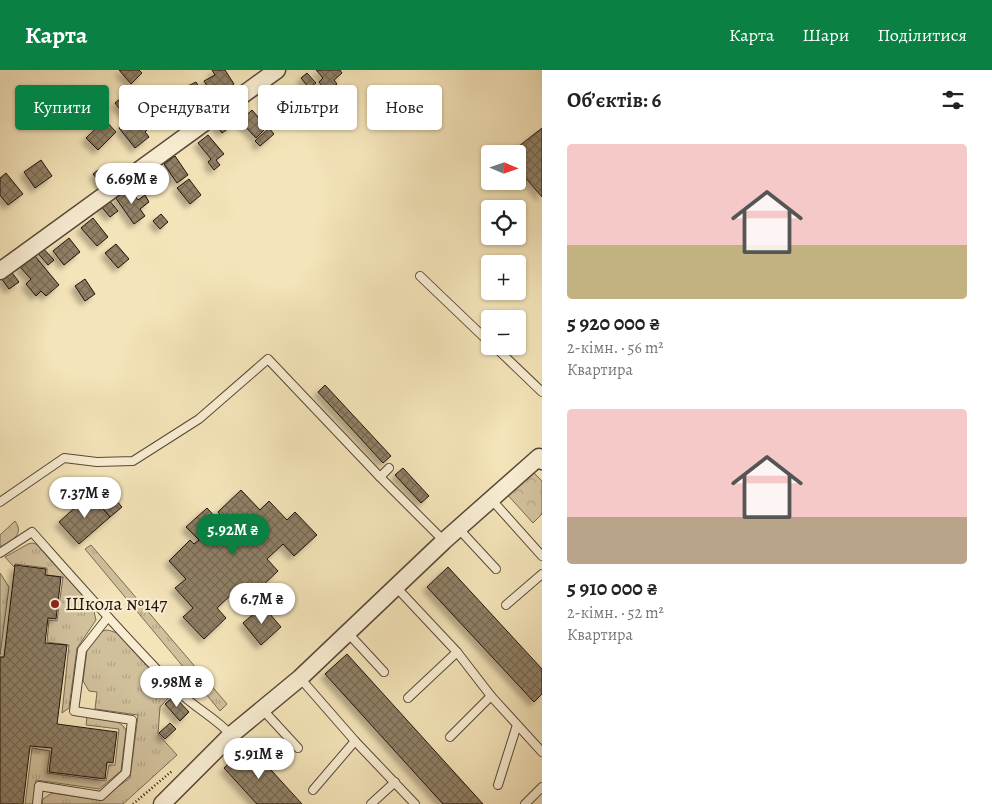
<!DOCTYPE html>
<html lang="uk">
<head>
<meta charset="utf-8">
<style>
  body { margin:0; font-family:Alegreya,serif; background:#f6f6f6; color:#222; height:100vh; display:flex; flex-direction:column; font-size:19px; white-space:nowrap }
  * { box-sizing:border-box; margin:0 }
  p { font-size:16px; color:#767676 }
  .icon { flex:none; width:28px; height:28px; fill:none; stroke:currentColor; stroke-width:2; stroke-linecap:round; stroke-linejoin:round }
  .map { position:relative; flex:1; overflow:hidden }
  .drawer { display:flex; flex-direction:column; background:#fff; width:450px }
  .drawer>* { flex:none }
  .hud { position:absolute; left:15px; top:15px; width:451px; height:45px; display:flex; gap:10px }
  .needle { width:32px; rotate:92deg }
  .fabs { position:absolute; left:481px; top:75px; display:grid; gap:10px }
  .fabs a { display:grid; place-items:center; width:45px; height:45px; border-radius:5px; background:#fff; box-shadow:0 1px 4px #0004; font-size:25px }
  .price { position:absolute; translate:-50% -42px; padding:0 11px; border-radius:18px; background:#fff; color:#222; font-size:16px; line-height:32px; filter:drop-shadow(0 1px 2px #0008) }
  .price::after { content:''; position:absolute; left:50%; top:30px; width:15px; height:11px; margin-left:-8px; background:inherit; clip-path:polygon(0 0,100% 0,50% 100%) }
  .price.on { background:#0b8043; color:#fff }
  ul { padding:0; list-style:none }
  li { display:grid; align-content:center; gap:10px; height:265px; padding:0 25px }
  li span { display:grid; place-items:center; height:155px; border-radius:5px; color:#555 }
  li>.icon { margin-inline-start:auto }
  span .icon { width:90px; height:90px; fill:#fffc; stroke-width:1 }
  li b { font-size:21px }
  h2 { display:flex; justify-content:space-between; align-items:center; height:60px; padding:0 25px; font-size:21px }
  .pill { padding:0 18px; border-radius:5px; background:#fff; box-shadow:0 1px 4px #0004; font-size:18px; line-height:45px }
  .pill.on { background:#0b8043; color:#fff }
  header { display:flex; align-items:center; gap:30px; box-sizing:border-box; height:70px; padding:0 25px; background:#0b8043; color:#fff }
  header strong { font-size:24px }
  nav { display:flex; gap:28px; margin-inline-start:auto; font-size:18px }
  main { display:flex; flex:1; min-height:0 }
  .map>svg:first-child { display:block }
  .grass { fill:url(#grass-tufts); stroke:#7a6a54 }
  .park { fill:url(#park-crowns); stroke:#7a6a54 }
  .building { fill:url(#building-cross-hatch); stroke:#24130c; filter:url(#shadow) }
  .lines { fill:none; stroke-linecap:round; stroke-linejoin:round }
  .service-casing { stroke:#584737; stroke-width:10 }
  .minor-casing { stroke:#584737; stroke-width:19 }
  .path { stroke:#24130c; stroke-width:2.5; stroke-dasharray:1 2.5; stroke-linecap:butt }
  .service { stroke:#f8edd2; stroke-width:8 }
  .minor { stroke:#f8edd2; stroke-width:16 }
  .poi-dot { fill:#8f2418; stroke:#f8edd2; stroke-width:2 }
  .labels { text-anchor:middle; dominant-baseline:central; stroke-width:4.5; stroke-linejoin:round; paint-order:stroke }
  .poi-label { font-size:19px; fill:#24130c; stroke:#f8edd2; text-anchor:start }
</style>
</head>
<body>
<header>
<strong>Карта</strong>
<nav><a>Карта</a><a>Шари</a><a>Поділитися</a></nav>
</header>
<main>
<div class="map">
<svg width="542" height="734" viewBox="0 0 542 734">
  <defs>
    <pattern id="grass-tufts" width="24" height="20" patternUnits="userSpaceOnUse" patternTransform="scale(1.25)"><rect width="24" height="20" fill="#d1c09c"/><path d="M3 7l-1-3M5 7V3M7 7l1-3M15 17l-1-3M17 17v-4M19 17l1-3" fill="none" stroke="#b3a485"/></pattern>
    <pattern id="park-crowns" width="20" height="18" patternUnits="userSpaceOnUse" patternTransform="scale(1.25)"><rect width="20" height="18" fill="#d1c09c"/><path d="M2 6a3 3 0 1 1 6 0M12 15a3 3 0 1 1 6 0" fill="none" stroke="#b3a485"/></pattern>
    <pattern id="building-cross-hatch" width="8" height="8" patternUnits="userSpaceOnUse" patternTransform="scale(1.25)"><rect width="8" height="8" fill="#908066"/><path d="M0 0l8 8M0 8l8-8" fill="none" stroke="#756852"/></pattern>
    <filter id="shadow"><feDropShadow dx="-4.5" dy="4.5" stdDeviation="2.5" flood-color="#0004"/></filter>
  </defs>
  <rect width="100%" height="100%" fill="#f4e4b9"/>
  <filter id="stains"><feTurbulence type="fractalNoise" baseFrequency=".004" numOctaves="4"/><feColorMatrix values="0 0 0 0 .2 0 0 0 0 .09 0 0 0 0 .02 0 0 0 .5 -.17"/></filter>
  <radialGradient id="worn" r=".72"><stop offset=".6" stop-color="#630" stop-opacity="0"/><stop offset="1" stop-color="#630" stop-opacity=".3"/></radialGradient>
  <g class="grass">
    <path d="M15 451C25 465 11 471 0 477V465Z"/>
    <path d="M32 473 36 474 93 537 96 550 77 578 69 638 62 643 69 575 47 572 49 550 57 551 63 507 47 505V498L15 494 14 497 5 487 28 474Z"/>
    <path d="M91 475 227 634 220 641 85 479Z"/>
    <path d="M0 503 9 517 0 585Z"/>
    <path d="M108 560 117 563 172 624 160 637 158 664 177 685 123 734H42L43 729 52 723 99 730 130 708 138 645 95 639 97 622 89 621 83 611 87 580 102 561Z"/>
    <path d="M87 647C100 649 119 647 126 660L121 701 99 719 36 710 33 734H25L32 678 50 681 47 703 106 711 109 695H115L119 659 86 655Z"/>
  </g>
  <path class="park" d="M530 399 542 411V444L533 453 505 422Z"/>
  <g class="building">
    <path d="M119 0H139L142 3 131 14Z"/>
    <path d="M212 0H225L234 14 214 27 204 11 215 5Z"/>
    <path d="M316 0H340L342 3 334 10 337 14 327 22 319 12 323 8Z"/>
    <path d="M307 3 316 13 309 18 301 8Z"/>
    <path d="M196 12 207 31 187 43 179 29 189 23 186 17Z"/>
    <path d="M127 23 135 32 123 43 115 33Z"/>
    <path d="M90 31 100 41 92 48 82 38Z"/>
    <path d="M252 40 267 57 256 68 240 51Z"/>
    <path d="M137 44 148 59 145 62 149 67 135 78 119 58Z"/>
    <path d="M226 45 233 55 222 63 215 54Z"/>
    <path d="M105 50 116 62 98 80 86 68Z"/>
    <path d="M269 58 274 64 260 76 255 71Z"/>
    <path d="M542 58V127L518 99V84H509Z"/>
    <path d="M208 65 224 84 216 90 220 95 214 100 208 92 211 89 198 73Z"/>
    <path d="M175 86 188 105 177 113 164 94Z"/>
    <path d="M41 90 52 106 35 118 24 102Z"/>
    <path d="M102 97 111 109 102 116 93 104Z"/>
    <path d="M6 103 23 124 8 135 0 125V108Z"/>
    <path d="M189 109 201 125 190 134 177 118Z"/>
    <path d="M129 117 138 130 145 125 149 132 140 139 145 146 134 154 115 127Z"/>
    <path d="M108 129 118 141 110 147 100 135Z"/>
    <path d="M161 144 168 152 160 159 153 151Z"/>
    <path d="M93 148 108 167 97 176 81 158Z"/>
    <path d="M69 168 80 182 64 195 53 181Z"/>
    <path d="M116 174 129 189 118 198 105 183Z"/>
    <path d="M41 176 54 190 48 195 36 181Z"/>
    <path d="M34 185 59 215 46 226 41 221 36 226 26 214 31 209 20 197Z"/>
    <path d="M10 200 19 212 9 219 1 208Z"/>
    <path d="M85 209 95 224 85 231 75 216Z"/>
    <path d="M325 315 391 386 383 393 318 322Z"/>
    <path d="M403 398 429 426 421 433 395 405Z"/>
    <path d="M102 414 122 437 110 447 90 424Z"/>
    <path d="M241 420 260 440 269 431 287 450 295 442 317 465 294 486 283 474 267 489 278 501 244 533 234 522 217 538 226 548 204 569 183 547 193 538 175 518 186 509 169 491 190 470 194 474 199 470 186 457 207 438 220 452 223 448 218 442Z"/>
    <path d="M90 424 110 447 79 474 59 452Z"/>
    <path d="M15 495 46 499 45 505 61 507 56 549 48 548 45 573 67 575 57 654 117 662 113 693 107 692 105 709 49 702 52 678 30 676 23 734H0V587H4Z"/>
    <path d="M448 497 542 599V624L534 632 427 517Z"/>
    <path d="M263 536 281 557 261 575 243 553Z"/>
    <path d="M347 584 483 734H443L325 604Z"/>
    <path d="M174 626 189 642 180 651 165 634Z"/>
    <path d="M170 653 176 659 165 669 159 663Z"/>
    <path d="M248 676 261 689 302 734H257L224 698Z"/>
  </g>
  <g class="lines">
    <g class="service-casing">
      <g id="service">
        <path d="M420 206 490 273"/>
        <path d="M494 276 542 322"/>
        <path d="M389 398 380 407 444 471"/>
        <path d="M491 429 542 486"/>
        <path d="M0 432 64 388 97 392 133 391 199 349 268 289 380 407"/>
        <path d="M458 458 496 499"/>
        <path d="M0 483 32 462C80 516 128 571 179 622 195 638 216 648 231 665"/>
        <path d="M396 517 457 582 491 626 542 682"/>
        <path d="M506 535 542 504"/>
        <path d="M347 562 384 602"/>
        <path d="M300 608 355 671 415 734"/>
        <path d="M408 628 457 582"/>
        <path d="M263 640 298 678"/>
        <path d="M450 667 491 626"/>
        <path d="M498 715 517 655"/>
        <path d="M313 720 355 671"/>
        <path d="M37 734 39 716 101 726 126 703 132 650 74 641 82 580 108 547"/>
        <path d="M371 734 395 712"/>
        <path d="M525 734 542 717"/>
      </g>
    </g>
    <g class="minor-casing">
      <g id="minor">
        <path d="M0 201 277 0"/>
        <path d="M162 734 231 665 300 608 444 471 539 387 542 391"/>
      </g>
    </g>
    <path class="path" d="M133 734 172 701"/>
    <use href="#service" class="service"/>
    <use href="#minor" class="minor"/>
  </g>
  <circle class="poi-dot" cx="55" cy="534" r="5"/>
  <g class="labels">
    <g class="poi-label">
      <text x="65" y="534">Школа №147</text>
    </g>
  </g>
  <rect width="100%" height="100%" filter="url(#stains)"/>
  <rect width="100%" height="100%" fill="url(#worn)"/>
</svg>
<div class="fabs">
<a><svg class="needle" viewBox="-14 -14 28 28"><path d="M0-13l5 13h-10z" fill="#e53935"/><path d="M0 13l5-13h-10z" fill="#767676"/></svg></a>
<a><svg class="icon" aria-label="locate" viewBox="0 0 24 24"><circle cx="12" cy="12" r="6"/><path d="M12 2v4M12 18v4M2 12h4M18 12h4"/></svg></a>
<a>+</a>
<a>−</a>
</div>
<b class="price" style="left:132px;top:135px">6.69M ₴</b>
<b class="price" style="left:85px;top:449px">7.37M ₴</b>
<b class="price on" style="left:233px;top:486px">5.92M ₴</b>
<b class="price" style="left:262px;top:555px">6.7M ₴</b>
<b class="price" style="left:177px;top:638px">9.98M ₴</b>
<b class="price" style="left:259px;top:710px">5.91M ₴</b>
<div class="hud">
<a class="pill on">Купити</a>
<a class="pill">Орендувати</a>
<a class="pill">Фільтри</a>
<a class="pill">Нове</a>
</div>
</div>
<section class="drawer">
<h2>Об’єктів: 6<svg class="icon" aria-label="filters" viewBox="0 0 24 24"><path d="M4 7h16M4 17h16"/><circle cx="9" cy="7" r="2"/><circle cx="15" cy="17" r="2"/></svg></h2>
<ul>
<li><span style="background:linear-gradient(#f6c9c9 65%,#c2b280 0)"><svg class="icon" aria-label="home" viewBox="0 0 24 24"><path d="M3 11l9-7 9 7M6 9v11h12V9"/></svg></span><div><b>5 920 000 ₴</b><p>2-кімн. · 56 m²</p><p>Квартира</p></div></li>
<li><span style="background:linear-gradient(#f6c9c9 70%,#b9a48a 0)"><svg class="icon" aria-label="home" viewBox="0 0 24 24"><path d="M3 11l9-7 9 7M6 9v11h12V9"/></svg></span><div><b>5 910 000 ₴</b><p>2-кімн. · 52 m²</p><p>Квартира</p></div></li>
</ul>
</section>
</main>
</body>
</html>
